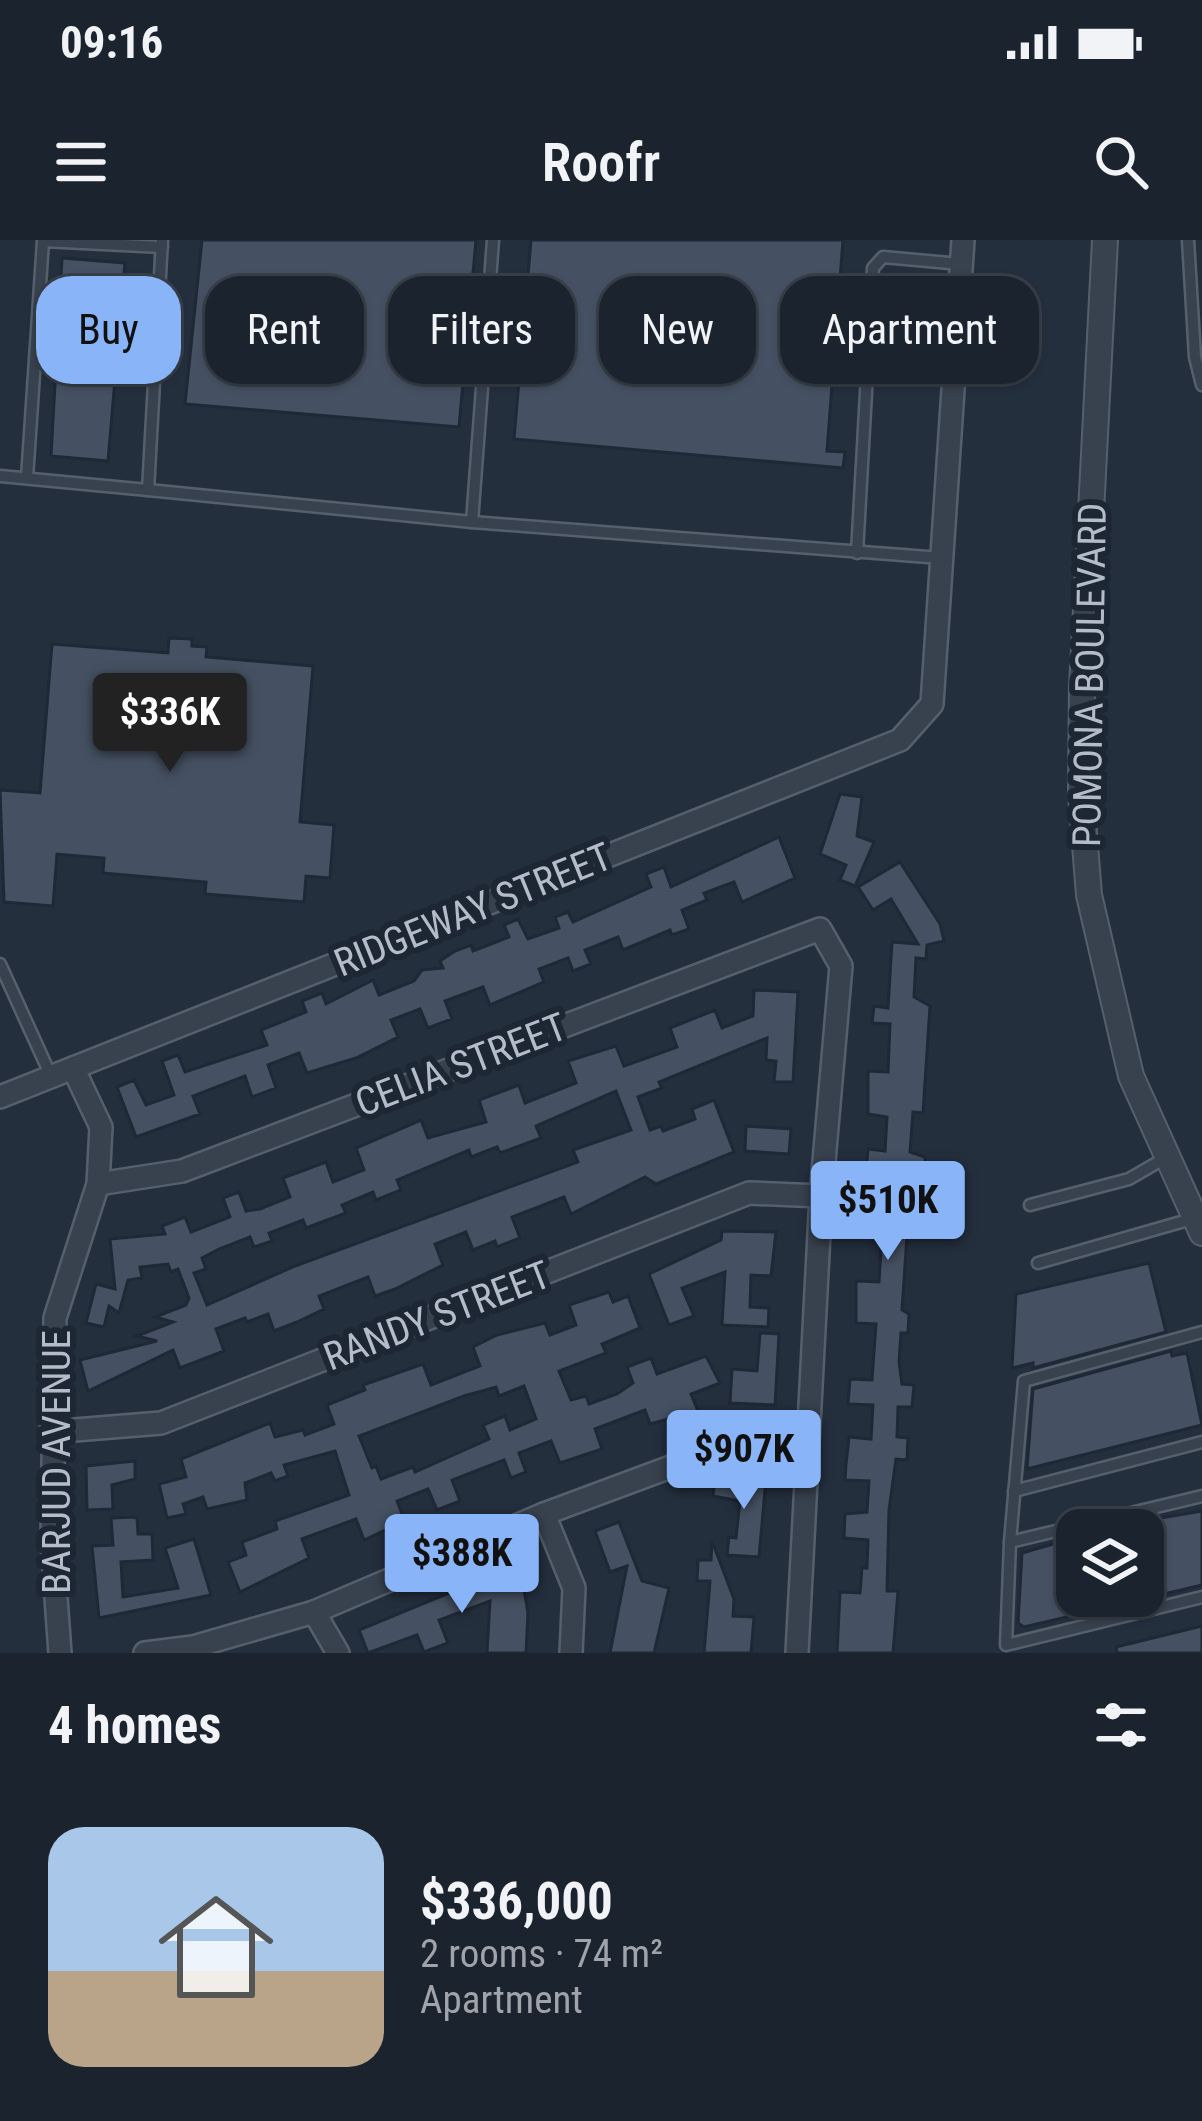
<!DOCTYPE html>
<html lang="en">
<head>
<meta charset="utf-8">
<style>
  body { margin:0; font-family:"Roboto Condensed",sans-serif; background:#282f3a; color:#f1f3f6; height:100vh; display:flex; flex-direction:column; font-size:45px; white-space:nowrap }
  * { box-sizing:border-box; margin:0 }
  p { font-size:39px; color:#a0a4aa }
  .icon { flex:none; width:66px; height:66px; fill:none; stroke:currentColor; stroke-width:2; stroke-linecap:round; stroke-linejoin:round }
  .map { position:relative; height:1413px; overflow:hidden }
  .details { display:flex; flex-direction:column; background:#1b232e; flex:1 }
  .details>* { flex:none }
  .banner { position:absolute; left:36px; top:36px; width:1131px; height:108px; display:flex; gap:24px }
  .fabs { position:absolute; left:1056px; top:1269px; display:grid; gap:24px }
  .fabs a { display:grid; place-items:center; width:108px; height:108px; border-radius:24px; background:#1b232e; box-shadow:0 3px 9px #0004,0 0 0 3px #39404a; font-size:60px }
  .price { position:absolute; translate:-50% -102px; padding:0 27px; border-radius:12px; background:#8ab4f8; color:#111; font-size:39px; line-height:78px; filter:drop-shadow(0 3px 6px #0008) }
  .price::after { content:''; position:absolute; left:50%; top:72px; width:36px; height:27px; margin-left:-18px; background:inherit; clip-path:polygon(0 0,100% 0,50% 100%) }
  .price.current { background:#222; color:#fff }
  ul { padding:0; list-style:none }
  li { display:flex; align-items:center; gap:36px; height:300px; padding:0 48px }
  li+li { border-top:3px solid #39404a }
  li span { display:grid; place-items:center; flex:none; width:336px; height:240px; border-radius:36px; color:#555 }
  li>.icon { margin-inline-start:auto }
  span .icon { width:144px; height:144px; fill:#fffc; stroke-width:1 }
  li b { font-size:51px }
  h2 { display:flex; justify-content:space-between; align-items:center; height:144px; padding:0 48px; font-size:51px }
  .tag { padding:0 42px; border-radius:36px; background:#1b232e; box-shadow:0 3px 9px #0004,0 0 0 3px #39404a; font-size:42px; line-height:108px }
  .tag.current { background:#8ab4f8; color:#111 }
  .status { display:flex; justify-content:space-between; align-items:center; height:84px; padding:0 60px; background:#1b232e; direction:ltr }
  .status svg { height:33px; fill:currentColor }
  header { display:flex; justify-content:space-between; align-items:center; height:156px; padding:0 48px; background:#1b232e; font-size:54px; font-weight:600 }
  .map>svg:first-child { display:block }
  .building { fill:#455162; stroke:#1f2835; stroke-width:3; fill-rule:evenodd }
  .lines { fill:none; stroke-linecap:round; stroke-linejoin:round }
  .service-casing { stroke:#565f6c; stroke-width:15 }
  .minor-casing { stroke:#565f6c; stroke-width:26 }
  .tertiary-casing { stroke:#565f6c; stroke-width:28 }
  .service { stroke:#38414e; stroke-width:10 }
  .minor { stroke:#38414e; stroke-width:21 }
  .tertiary { stroke:#38414e; stroke-width:24 }
  .labels { text-anchor:middle; dominant-baseline:central; stroke-width:12; stroke-linejoin:round; paint-order:stroke }
  .street-label { font-size:39px; fill:#b4bcc9; stroke:#1d2633 }
</style>
</head>
<body>
<div class="status"><b>09:16</b><svg viewBox="0 0 49 12"><path d="M0 12V9h3v3zM5 12V6h3v6zM10 12V3h3v9zM15 12V0h3v12zM26 1h20v11H26zM47 4h2v5h-2z"/></svg></div>
<header><svg class="icon" aria-label="menu" viewBox="0 0 24 24"><path d="M4 6h16M4 12h16M4 18h16"/></svg>Roofr<svg class="icon" aria-label="search" viewBox="0 0 24 24"><circle cx="10" cy="10" r="6"/><path d="M15 15l6 6"/></svg></header>
<div class="map">
<svg width="1202" height="1413" viewBox="0 0 1202 1413">
  <rect width="100%" height="100%" fill="#242f3e"/>
  <g class="building">
    <path d="M202 0H476L459 187 185 164Z"/>
    <path d="M531 0H843L827 211 845 212 843 228 514 199Z"/>
    <path d="M62 18 125 23 108 221 51 216Z"/>
    <path d="M169 398 192 399V406L207 407 206 417 313 426 300 582 334 585 330 638 306 636 304 662 205 654 206 642 103 633 104 618 57 614 53 666 4 662 0 550 40 553 52 404 168 413Z"/>
    <path d="M840 554 862 557 857 596 874 602 855 646 840 640 846 625 820 614Z"/>
    <path d="M779 597 795 638 742 662 734 642 704 653 707 660 682 670 689 689 672 695 670 690 623 710 618 697 585 710 591 724 573 731 568 718 539 729 544 742 490 765 483 747 445 761 452 779 428 788 420 769 391 780 398 797 356 818 307 833 299 813 268 825 276 848 252 857 245 836 193 856 200 874 136 897 117 847 134 840 146 865 174 855 162 821 178 815 185 832 267 805 261 790 306 772 302 761 322 753 326 764 373 740 379 755 414 741 422 730 443 728 440 721 455 711 471 705 473 711 509 697 504 685 518 679 528 699 559 688 555 677 568 672 573 682 651 647 646 634 664 627 671 647Z"/>
    <path d="M900 622 940 684 944 701 927 705 926 719 916 718 914 757 930 766 923 873 913 872 910 912 925 917V965L924 982 908 981 902 1070 909 1074 908 1093H901L899 1122 902 1144 914 1145 912 1167H898L897 1197 908 1198 907 1220 896 1219 889 1270 887 1351H898L893 1413H837L840 1352 860 1353 862 1328H867L868 1300 844 1298 845 1274 867 1272 869 1241 845 1240 846 1224 849 1197 871 1199 873 1165 848 1164 850 1139 872 1140 876 1084 856 1083V1041L879 1042 881 1009 882 981 862 980 868 909 885 911 887 877 868 874V831L888 832 890 784 872 783 874 766 888 768 892 702 918 704 891 659 873 670 858 647Z"/>
    <path d="M754 750 798 752 793 842H774L776 821 766 820 767 798 659 842 662 848 638 857 650 890 661 886 663 891 695 879 692 869 714 860 734 912 656 944 645 937 571 974 564 957 533 969 512 977 520 998 497 1007 495 1001 473 1010 466 992 435 1004 443 1025 395 1049 375 1056 368 1037 319 1056 324 1069 297 1082 274 1091 268 1074 247 1082 245 1078 216 1089 224 1111 180 1128 173 1110 88 1151 80 1120 157 1101 137 1096 173 1082 155 1077 186 1065 189 1058 178 1029 171 1032 168 1024 140 1027 142 1038 128 1040 119 1073 109 1066 104 1087 86 1083 96 1044 115 1049 110 999 165 994 162 986 185 977 191 992 230 977 223 958 239 952 246 971 260 969 290 957 283 938 326 922 333 942 364 930 356 908 421 880 428 898 486 882 479 860 519 845 525 863 576 843 568 821 616 806 624 826 677 807 670 788 715 770 722 788 753 776ZM616 851 631 890 573 910 578 922 295 1026 207 1065 194 1033 206 1029 202 1018 219 1009 250 997 254 1007 272 1001 269 993 303 980 306 988 346 973 342 965 373 952 376 960 401 950 397 940 469 910 471 917 497 907 500 913 541 898 536 886Z"/>
    <path d="M746 886 791 889 789 914 745 911Z"/>
    <path d="M722 991 776 992 771 1036 751 1035 750 1067 769 1068 768 1087 722 1085 725 1032 682 1048 694 1076 669 1085 649 1034 721 1000Z"/>
    <path d="M1149 1023 1166 1092 1033 1128V1123L1012 1128 1016 1054Z"/>
    <path d="M609 1052 613 1062 628 1056 640 1088 602 1104 606 1113 559 1131 571 1160 586 1156 589 1164 617 1154 633 1143 627 1127 651 1118 657 1134 706 1116 720 1143 691 1154 698 1171 650 1184 645 1170 595 1189 602 1209 560 1223 551 1201 519 1213 526 1232 511 1238 504 1220 452 1240 460 1261 437 1270 428 1249 397 1261 405 1281 364 1300 356 1279 302 1299 309 1318 240 1352 228 1322 246 1315 242 1302 277 1289 275 1281 349 1255 335 1211 284 1225 288 1236 275 1241 271 1233 245 1243 247 1260 207 1269 203 1257 183 1264 186 1274 167 1278 159 1244 186 1237 181 1219 270 1183 275 1197 303 1190 305 1195 334 1184 327 1165 365 1150 363 1145 423 1124 431 1145 480 1126 473 1107 497 1095 545 1083 550 1095 576 1085 569 1065ZM524 1146 536 1179 510 1190 505 1176 483 1185 489 1199 415 1232 413 1227 381 1239 376 1226 372 1228 359 1196 464 1156 496 1147 499 1156Z"/>
    <path d="M760 1093 779 1094 775 1165 730 1163 732 1129 757 1131Z"/>
    <path d="M1171 1111 1172 1116 1187 1113 1202 1185 1027 1229 1033 1149Z"/>
    <path d="M135 1221V1239L112 1245 113 1269 87 1270 86 1226Z"/>
    <path d="M715 1235 766 1239 759 1317 727 1315 729 1297 736 1298 740 1261 713 1256Z"/>
    <path d="M1202 1271V1345L1143 1359V1281Z"/>
    <path d="M137 1277 138 1294H152L153 1320 121 1322 123 1357 178 1348 165 1308 194 1299 211 1355 99 1378 92 1306 113 1305 111 1278Z"/>
    <path d="M619 1282 642 1341 669 1348 654 1413H610L627 1326 610 1332 595 1291Z"/>
    <path d="M1077 1297V1356H1131V1362L1024 1387 1018 1383 1022 1313Z"/>
    <path d="M712 1301 734 1359 733 1376 754 1377 751 1413H704L710 1341H697L698 1320H711Z"/>
    <path d="M520 1325 528 1373 526 1413H487L490 1361 439 1380 448 1403 424 1412 417 1395 368 1413 359 1390 454 1351 452 1346Z"/>
    <path d="M1202 1386V1413H1117L1116 1407Z"/>
  </g>
  <g class="lines">
    <g class="service-casing">
      <g id="service">
        <path d="M1188 0 1195 117 1202 145"/>
        <path d="M0 236 148 250 162 0"/>
        <path d="M27 238 43 1 162 7"/>
        <path d="M148 250 472 282 493 0"/>
        <path d="M472 282 941 318"/>
        <path d="M857 313 873 28 883 17 961 24"/>
        <path d="M0 724 51 836"/>
        <path d="M1030 965 1129 939 1167 917"/>
        <path d="M1038 1023 1195 978"/>
        <path d="M1014 1251 1202 1202"/>
        <path d="M1202 1256 1010 1302 1006 1405 1202 1357"/>
        <path d="M1010 1302 1024 1141 1202 1092"/>
      </g>
    </g>
    <g class="minor-casing">
      <g id="minor">
        <path d="M0 857 900 500 932 464 963 0"/>
        <path d="M98 944 182 931 820 689 841 726 821 956 797 1413"/>
        <path d="M50 1192 161 1183 749 953 821 956"/>
        <path d="M544 1274 574 1348 571 1413"/>
        <path d="M314 1372 338 1413"/>
        <path d="M60 1413 52 1302 55 1078 98 944 101 887 73 828"/>
        <path d="M145 1413 193 1407 314 1372 544 1274 727 1206 806 1204"/>
      </g>
    </g>
    <g class="tertiary-casing">
      <path id="tertiary" d="M1105 0 1082 447 1081 555 1089 655 1131 836 1202 993"/>
    </g>
    <use href="#service" class="service"/>
    <use href="#minor" class="minor"/>
    <use href="#tertiary" class="tertiary"/>
  </g>
  <g class="labels">
    <g class="street-label">
      <text transform="translate(1090 435) rotate(-89)">POMONA BOULEVARD</text>
      <text transform="translate(473 670) rotate(-22)">RIDGEWAY STREET</text>
      <text transform="translate(461 825) rotate(-21)">CELIA STREET</text>
      <text transform="translate(437 1076) rotate(-21)">RANDY STREET</text>
      <text transform="translate(57 1222) rotate(-90)">BARJUD AVENUE</text>
    </g>
  </g>
</svg>
<div class="fabs">
<a><svg class="icon" aria-label="layers" viewBox="0 0 24 24"><path d="M12 4l9 5-9 5-9-5zM3 14l9 5 9-5"/></svg></a>
</div>
<b class="price current" style="left:170px;top:535px">$336K</b>
<b class="price" style="left:888px;top:1023px">$510K</b>
<b class="price" style="left:744px;top:1272px">$907K</b>
<b class="price" style="left:462px;top:1376px">$388K</b>
<div class="banner">
<a class="tag current">Buy</a>
<a class="tag">Rent</a>
<a class="tag">Filters</a>
<a class="tag">New</a>
<a class="tag">Apartment</a>
</div>
</div>
<section class="details">
<h2>4 homes<svg class="icon" aria-label="filters" viewBox="0 0 24 24"><path d="M4 7h16M4 17h16"/><circle cx="9" cy="7" r="2"/><circle cx="15" cy="17" r="2"/></svg></h2>
<ul>
<li><span style="background:linear-gradient(#a9c7e8 60%,#b9a48a 0)"><svg class="icon" aria-label="home" viewBox="0 0 24 24"><path d="M3 11l9-7 9 7M6 9v11h12V9"/></svg></span><div><b>$336,000</b><p>2 rooms · 74 m²</p><p>Apartment</p></div></li>
</ul>
</section>
</body>
</html>
